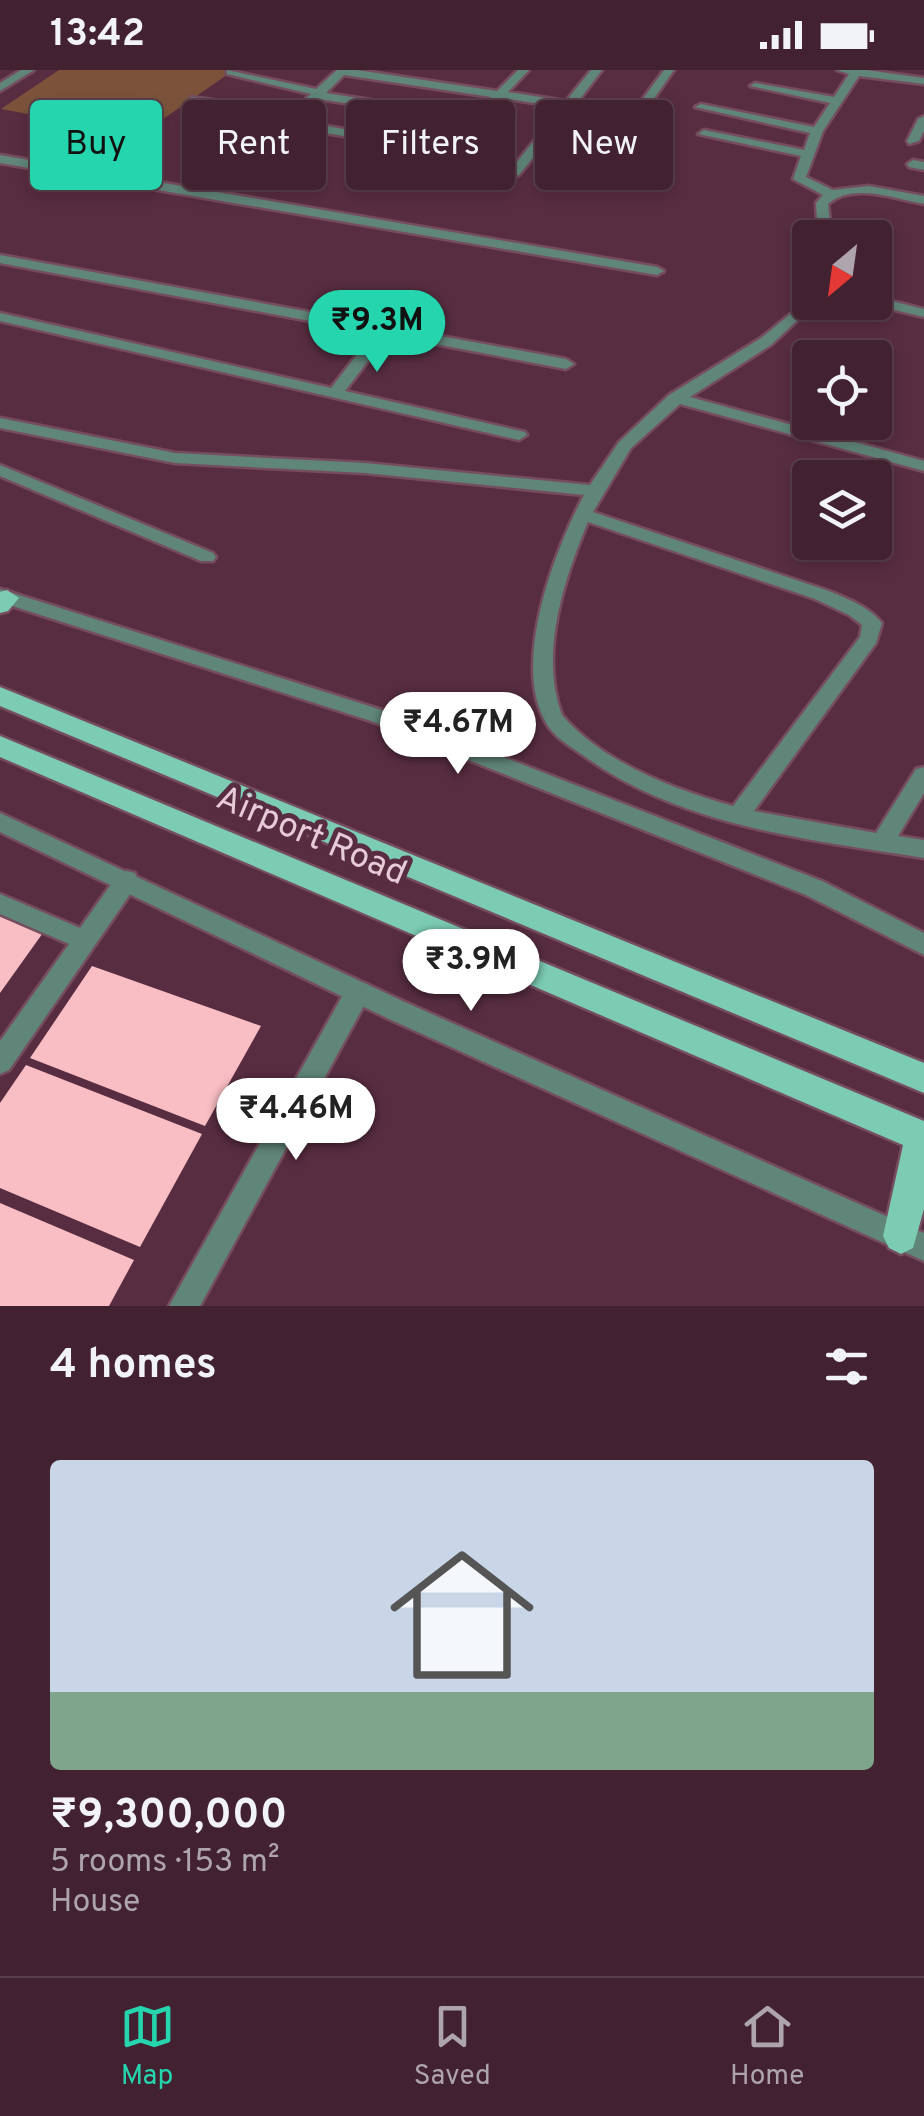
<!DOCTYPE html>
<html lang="en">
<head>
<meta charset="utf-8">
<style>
  body { margin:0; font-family:Overpass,sans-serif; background:#4c2f3d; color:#f1f3f6; height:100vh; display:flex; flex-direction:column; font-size:38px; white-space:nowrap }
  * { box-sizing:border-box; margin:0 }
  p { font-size:32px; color:#aea4ab }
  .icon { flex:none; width:55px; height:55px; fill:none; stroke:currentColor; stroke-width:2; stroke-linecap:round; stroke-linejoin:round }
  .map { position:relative; height:1236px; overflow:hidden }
  .details { display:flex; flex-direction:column; background:#422231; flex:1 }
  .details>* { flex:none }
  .guide { position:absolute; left:30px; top:30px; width:865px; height:90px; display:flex; gap:20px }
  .needle { width:65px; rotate:209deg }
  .tools { position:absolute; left:792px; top:150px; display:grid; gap:20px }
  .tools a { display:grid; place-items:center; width:100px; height:100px; border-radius:10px; background:#422231; box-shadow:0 5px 15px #0003,0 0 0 2px #5a3f4d; font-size:50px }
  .price { position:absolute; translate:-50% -85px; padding:0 22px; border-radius:35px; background:#fff; color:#222; font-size:32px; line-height:65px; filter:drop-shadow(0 2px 5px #0008) }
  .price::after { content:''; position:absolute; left:50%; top:60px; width:30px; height:22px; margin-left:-15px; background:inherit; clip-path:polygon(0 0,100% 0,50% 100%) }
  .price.on { background:#25d5ae; color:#111 }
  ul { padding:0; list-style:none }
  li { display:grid; align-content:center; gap:20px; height:530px; padding:0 50px }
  li span { display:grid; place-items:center; height:310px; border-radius:10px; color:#555 }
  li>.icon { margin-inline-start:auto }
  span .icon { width:180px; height:180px; fill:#fffc; stroke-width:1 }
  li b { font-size:42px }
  h2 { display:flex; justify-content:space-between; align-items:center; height:120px; padding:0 50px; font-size:42px }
  .pill { padding:0 35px; border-radius:10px; background:#422231; box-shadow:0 5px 15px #0003,0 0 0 2px #5a3f4d; font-size:35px; line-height:90px }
  .pill.on { background:#25d5ae; color:#111 }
  .status { display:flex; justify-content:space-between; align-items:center; height:70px; padding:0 50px; background:#422231; direction:ltr }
  .status svg { height:28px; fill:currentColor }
  .tabs { display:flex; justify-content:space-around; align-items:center; height:140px; border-top:2px solid #5a3f4d; background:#422231; font-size:28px; color:#aea4ab }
  .tabs a { display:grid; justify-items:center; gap:5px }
  .tabs .on { color:#25d5ae }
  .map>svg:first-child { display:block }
  .green { fill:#7c533a }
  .building { fill:#f9bec3 }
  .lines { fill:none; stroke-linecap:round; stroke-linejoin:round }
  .minor-casing { stroke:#754d5f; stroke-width:5 }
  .tertiary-casing { stroke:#754d5f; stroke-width:5 }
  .primary-casing { stroke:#754d5f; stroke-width:5 }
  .minor { fill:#608579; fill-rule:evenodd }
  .tertiary { fill:#608579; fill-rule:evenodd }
  .primary { fill:#7cccb4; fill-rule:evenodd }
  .labels { text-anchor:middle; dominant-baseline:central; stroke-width:10; stroke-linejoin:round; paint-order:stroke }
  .street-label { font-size:35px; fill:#e7cbd6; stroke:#582d41 }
</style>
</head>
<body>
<div class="status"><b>13:42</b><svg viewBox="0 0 49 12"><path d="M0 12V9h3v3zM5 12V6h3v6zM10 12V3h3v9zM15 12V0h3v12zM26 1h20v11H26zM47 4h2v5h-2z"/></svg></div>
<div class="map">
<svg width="924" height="1236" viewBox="0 0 924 1236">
  <rect width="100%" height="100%" fill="#582d41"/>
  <path class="green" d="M59 0H234L140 65 1 39Z"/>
  <g class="building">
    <path d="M0 844 45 860 0 923Z"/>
    <path d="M92 896 261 956 205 1056 30 988Z"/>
    <path d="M26 995 202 1064 140 1177 0 1118V1033Z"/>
    <path d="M0 1133 134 1190 109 1236H0Z"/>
  </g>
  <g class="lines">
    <g class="minor-casing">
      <g id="minor">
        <path d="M21 0H34L0 21V13Z"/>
        <path d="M227 0 316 19 337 0H357L497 21 518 0H529L508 22 566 31 591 0H602L577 33 634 41 664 0H674L592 117 588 118 582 114 629 47 572 39 519 105 515 106 509 102 561 37 502 28 428 101 422 97 437 81 288 57 259 82 255 81V75L286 47 195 32 191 31V27L292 41 311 24 227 4ZM344 5 491 27 472 46 326 23ZM319 29 466 52 443 75 295 51Z"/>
        <path d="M837 0H866L924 8V14L859 6 823 61 806 107 833 120 869 116 924 126V134C895 129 853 112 828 134L832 168H818L816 133 823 125 793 109 801 86 698 64 704 60 804 80 810 63 695 37 701 34 814 57 830 33 750 16 755 13 834 27 849 4Z"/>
        <path d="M924 46V61L919 71 909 74 907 71 918 49Z"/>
        <path d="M0 85 657 197 664 201 657 205 0 93Z"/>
        <path d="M913 90 924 92V100L909 97 907 94Z"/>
        <path d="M0 185 566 289 574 294 566 299 388 265 345 321 525 362 527 365 519 370 0 251V243L331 318 374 263 0 193Z"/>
        <path d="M875 227 924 239V247L870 234 875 232Z"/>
        <path d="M810 228V232H817L771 275 690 327 924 391V401L680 334 631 378 593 442 829 521C848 529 868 536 882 553L876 573 754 741 876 763 916 699 924 697V723L898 766 924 770V788C807 769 683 757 584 686 570 676 553 667 545 651 512 592 555 479 584 425L365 403 175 393 0 358V348L175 383 365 393 590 415 619 372 669 325 761 268ZM588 452 815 529 849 545 862 555 860 567 733 736C675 720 602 692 562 645 539 584 564 509 588 452Z"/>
        <path d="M0 395 213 483 216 487 213 491H201L0 406Z"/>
        <path d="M127 801 135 803 138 810 135 817 9 1000 0 1004V971L69 874 0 844V824L80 858 119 803Z"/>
        <path d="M358 911 367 914 370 922 367 930 200 1236H169L349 914Z"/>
      </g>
    </g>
    <g class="tertiary-casing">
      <g id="tertiary">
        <path d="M0 519 385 641 822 811 924 863V885L806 825 371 651 0 532Z"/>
        <path d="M0 743 407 933 924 1163V1191L389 949 0 762Z"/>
      </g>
    </g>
    <g class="primary-casing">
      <g id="primary">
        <path d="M7 520 19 528 8 541 0 543V522Z"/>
        <path d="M0 617 924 993V1023L0 636Z"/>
        <path d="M0 666 924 1051V1139L913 1178 901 1184 889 1178 883 1166 903 1075 0 687Z"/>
      </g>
    </g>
    <use href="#minor" class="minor"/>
    <use href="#tertiary" class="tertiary"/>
    <use href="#primary" class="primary"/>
  </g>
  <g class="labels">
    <g class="street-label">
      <text transform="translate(311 767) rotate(23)">Airport Road</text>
    </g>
  </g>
</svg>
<div class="tools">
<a><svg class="needle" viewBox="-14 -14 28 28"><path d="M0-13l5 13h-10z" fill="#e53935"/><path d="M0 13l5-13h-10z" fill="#aea4ab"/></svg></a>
<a><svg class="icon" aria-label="locate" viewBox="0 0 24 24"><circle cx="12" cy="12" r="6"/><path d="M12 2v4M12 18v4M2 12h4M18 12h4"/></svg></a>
<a><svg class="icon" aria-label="layers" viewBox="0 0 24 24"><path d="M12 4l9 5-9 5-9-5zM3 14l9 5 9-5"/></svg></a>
</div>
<b class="price on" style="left:377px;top:305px">₹9.3M</b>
<b class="price" style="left:458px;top:707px">₹4.67M</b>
<b class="price" style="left:471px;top:944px">₹3.9M</b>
<b class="price" style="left:296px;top:1093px">₹4.46M</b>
<div class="guide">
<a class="pill on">Buy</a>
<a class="pill">Rent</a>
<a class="pill">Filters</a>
<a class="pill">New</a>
</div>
</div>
<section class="details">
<h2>4 homes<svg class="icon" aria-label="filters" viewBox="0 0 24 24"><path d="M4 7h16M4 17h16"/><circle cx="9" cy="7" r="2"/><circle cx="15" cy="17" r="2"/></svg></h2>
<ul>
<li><span style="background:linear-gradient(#c9d6e8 75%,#7fa58c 0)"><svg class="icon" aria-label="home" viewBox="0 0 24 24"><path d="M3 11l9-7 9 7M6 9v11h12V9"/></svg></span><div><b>₹9,300,000</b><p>5 rooms · 153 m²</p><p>House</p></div></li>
</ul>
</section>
<nav class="tabs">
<a class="on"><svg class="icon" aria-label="map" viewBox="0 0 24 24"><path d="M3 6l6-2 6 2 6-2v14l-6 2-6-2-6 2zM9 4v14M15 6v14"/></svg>Map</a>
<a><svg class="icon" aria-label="saved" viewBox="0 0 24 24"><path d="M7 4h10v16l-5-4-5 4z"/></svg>Saved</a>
<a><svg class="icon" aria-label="home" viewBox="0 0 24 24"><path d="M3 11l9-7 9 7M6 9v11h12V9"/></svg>Home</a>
</nav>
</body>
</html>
